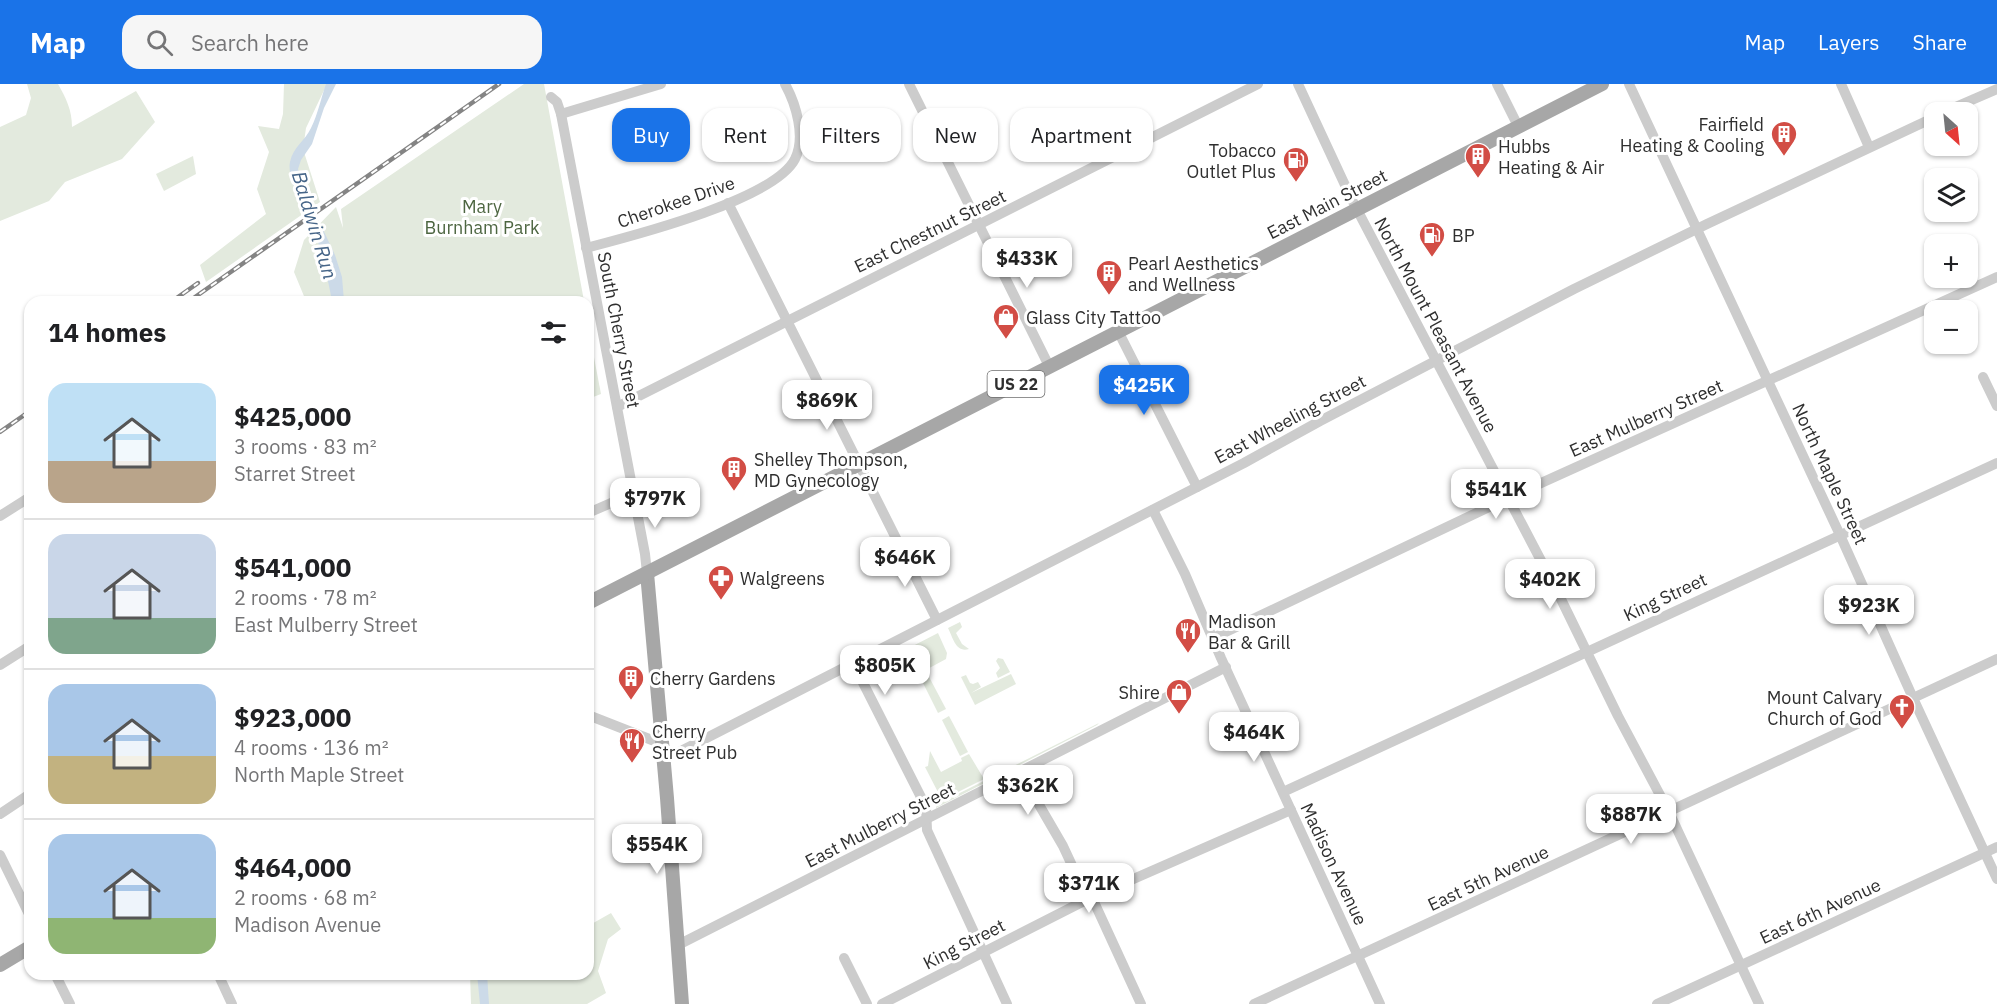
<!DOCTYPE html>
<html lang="en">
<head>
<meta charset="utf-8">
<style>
  body { margin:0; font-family:"IBM Plex Sans",sans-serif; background:#f6f6f6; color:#202124; height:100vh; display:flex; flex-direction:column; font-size:22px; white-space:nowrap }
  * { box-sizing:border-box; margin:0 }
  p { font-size:20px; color:#757577 }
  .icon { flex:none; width:33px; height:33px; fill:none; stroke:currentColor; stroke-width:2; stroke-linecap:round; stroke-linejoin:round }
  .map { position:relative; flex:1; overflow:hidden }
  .panel { position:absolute; left:24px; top:212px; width:570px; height:684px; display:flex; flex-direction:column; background:#fff; border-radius:18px; box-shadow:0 2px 4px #0004 }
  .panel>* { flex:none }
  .top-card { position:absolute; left:612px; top:24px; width:570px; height:54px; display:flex; gap:12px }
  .needle { width:39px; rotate:153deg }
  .tools { position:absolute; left:1924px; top:18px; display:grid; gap:12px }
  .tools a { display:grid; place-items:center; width:54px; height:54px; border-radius:12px; background:#fff; box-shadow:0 2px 4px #0004; font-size:30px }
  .price { position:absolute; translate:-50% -51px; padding:0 14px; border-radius:12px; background:#fff; color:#222; font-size:20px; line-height:39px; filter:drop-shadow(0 2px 3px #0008) }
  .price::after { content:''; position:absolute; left:50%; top:36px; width:18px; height:14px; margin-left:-9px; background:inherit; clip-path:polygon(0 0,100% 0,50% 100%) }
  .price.selected { background:#1a73e8; color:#fff }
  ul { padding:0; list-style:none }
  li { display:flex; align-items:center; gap:18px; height:150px; padding:0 24px }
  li+li { border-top:2px solid #e0e0e0 }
  li span { display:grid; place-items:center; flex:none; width:168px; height:120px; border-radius:18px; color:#555 }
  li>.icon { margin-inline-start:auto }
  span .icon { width:72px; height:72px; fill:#fffc; stroke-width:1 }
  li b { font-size:26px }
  h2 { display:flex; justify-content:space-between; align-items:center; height:72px; padding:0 24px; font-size:26px }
  .pill { padding:0 21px; border-radius:18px; background:#fff; box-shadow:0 2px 4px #0004; font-size:21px; line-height:54px }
  .pill.selected { background:#1a73e8; color:#fff }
  header { display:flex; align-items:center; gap:36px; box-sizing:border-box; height:84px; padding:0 30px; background:#1a73e8; color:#fff }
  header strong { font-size:28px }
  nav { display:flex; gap:33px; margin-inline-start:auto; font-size:21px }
  .search { width:420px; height:54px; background:#f6f6f6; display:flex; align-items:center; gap:15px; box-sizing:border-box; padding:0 21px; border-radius:18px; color:#757577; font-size:22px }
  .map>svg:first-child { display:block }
  .green { fill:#e3eade }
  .water { fill:#ccdae8 }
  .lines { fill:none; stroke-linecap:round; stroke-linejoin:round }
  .minor { stroke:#ccc; stroke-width:10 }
  .major { stroke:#a7a7a7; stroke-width:14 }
  .rail-casing { stroke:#848484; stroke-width:4.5 }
  .rail { stroke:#fff; stroke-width:2; stroke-dasharray:7; stroke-linecap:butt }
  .labels { text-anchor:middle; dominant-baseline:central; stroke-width:6; stroke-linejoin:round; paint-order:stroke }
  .shield { fill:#fff; stroke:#6d6d6d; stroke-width:1.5 }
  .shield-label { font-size:16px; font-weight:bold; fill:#2f2f2f }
  .poi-label { font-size:18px; fill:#2f2f2f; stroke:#fff; text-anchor:start }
  .street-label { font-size:18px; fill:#2f2f2f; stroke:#fff }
  .park-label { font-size:18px; fill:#4d6641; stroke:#fff }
  .water-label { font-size:20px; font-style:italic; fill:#466588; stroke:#fff }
</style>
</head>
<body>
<header>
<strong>Map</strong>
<div class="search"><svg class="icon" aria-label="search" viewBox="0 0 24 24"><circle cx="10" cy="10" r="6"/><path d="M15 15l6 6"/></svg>Search here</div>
<nav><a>Map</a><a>Layers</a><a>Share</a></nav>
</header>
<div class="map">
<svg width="1997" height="920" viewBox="0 0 1997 920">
  <rect width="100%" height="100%" fill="#fff"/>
  <g class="green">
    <path d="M27 0H58C66 14 72 26 72 43L136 7 155 38 122 75 65 98 49 117 0 137V43L26 31 31 14Z"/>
    <path d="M284 0H327L306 44 303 65 320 118 206 198 200 181 266 130 257 105 269 68 258 42 279 45 283 30Z"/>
    <path d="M524 0H544L584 217H306L294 188 304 156 336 123 343 144 341 125Z"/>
    <path d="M193 72 196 90 164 107 156 90Z"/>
    <path d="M588 242 601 310 588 315Z"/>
    <path d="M960 538 962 543 956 549 962 560 969 565C956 569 953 554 948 544Z"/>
    <path d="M938 549 947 569 946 575 922 588 917 587 884 603 874 582Z"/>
    <path d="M998 574 1003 575 1010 588 998 594 996 589 1000 584 996 577Z"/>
    <path d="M927 589 946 625 938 629 920 593Z"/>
    <path d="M1011 590 1016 600 975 621 961 593 966 591 970 599 973 600 978 598 981 603 971 609Z"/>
    <path d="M949 632 968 668 960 672 942 636Z"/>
    <path d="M1099 639 1097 641 936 724V721Z"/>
    <path d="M930 667 941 688 962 677 961 674 969 670 984 695 942 716 925 683 928 682Z"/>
    <path d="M611 829 621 845 608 855 598 887 606 909 587 920H471L470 890H517L519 892 524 890H588V842Z"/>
  </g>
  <g class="water">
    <path d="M326 0H336L324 24 312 60 301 76 298 85 310 118 335 171 342 193 344 217H332C328 196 324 176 317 155 310 135 286 96 290 78 293 63 305 57 311 44 318 30 321 14 326 0Z"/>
    <path d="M477 890H487L489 920H480Z"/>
  </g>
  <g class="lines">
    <g class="minor">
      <path d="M909 0 1049 282"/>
      <path d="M1298 0 1351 114 1558 509 1618 632 1669 728 1759 920"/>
      <path d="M1497 0 1518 42"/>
      <path d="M1629 0 1840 451 1913 614 1997 795"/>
      <path d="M1841 0 1869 63"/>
      <path d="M551 13 557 18 561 30 645 470 647 489"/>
      <path d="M1944 28 1997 5"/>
      <path d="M561 30 661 0"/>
      <path d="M728 119 937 536"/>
      <path d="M586 164C632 152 774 116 795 75 806 53 796 20 785 0"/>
      <path d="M1118 247 1197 403"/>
      <path d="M1983 293 1997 322"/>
      <path d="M617 323 1258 0"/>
      <path d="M1153 426 1185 490 1221 574 1380 920"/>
      <path d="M588 429 634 409"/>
      <path d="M0 432 30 413"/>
      <path d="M1213 554 1508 414 1997 193"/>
      <path d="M853 579 926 723 927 746 1007 920"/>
      <path d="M0 581 30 562"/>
      <path d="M588 631 662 660"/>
      <path d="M663 671 674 670 683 666 1244 379 1320 337 1574 205 1707 140 1935 33"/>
      <path d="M1020 688 1063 762 1083 805 1095 820 1141 920"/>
      <path d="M1283 708 1997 379"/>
      <path d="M0 730 30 710"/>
      <path d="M588 765 589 805"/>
      <path d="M0 771 30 832"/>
      <path d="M678 861 1226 583"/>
      <path d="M844 874 867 920"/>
      <path d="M55 890 70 920"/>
      <path d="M218 890 232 920"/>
      <path d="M882 920 1090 814 1291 726"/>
      <path d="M1254 920 1997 575"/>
      <path d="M1657 920 1997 763"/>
    </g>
    <g class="major">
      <path d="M647 489 667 714 682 920"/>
      <path d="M588 519 1602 0"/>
      <path d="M0 881 30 863"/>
    </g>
    <g class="rail-casing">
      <g id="rail">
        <path d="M171 218 198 199"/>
        <path d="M188 218 499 0"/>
        <path d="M0 348 30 327"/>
      </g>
    </g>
    <use href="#rail" class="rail"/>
  </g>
  <defs>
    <g id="building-pin" transform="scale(1.35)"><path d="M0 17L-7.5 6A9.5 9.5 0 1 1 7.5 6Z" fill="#d24d45" stroke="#fff"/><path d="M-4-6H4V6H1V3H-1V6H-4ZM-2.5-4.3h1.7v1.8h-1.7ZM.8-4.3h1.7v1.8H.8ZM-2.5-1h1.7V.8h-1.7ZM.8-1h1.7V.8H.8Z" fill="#fff"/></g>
    <g id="fuel-pin" transform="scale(1.35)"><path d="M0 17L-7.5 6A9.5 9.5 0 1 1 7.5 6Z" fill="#d24d45" stroke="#fff"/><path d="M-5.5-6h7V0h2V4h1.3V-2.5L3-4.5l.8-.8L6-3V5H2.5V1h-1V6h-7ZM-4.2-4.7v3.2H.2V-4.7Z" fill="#fff"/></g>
    <g id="shop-pin" transform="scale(1.35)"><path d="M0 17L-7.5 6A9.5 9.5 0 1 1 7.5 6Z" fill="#d24d45" stroke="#fff"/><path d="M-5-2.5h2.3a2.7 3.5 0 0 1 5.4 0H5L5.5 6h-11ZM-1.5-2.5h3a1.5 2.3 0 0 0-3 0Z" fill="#fff"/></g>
    <g id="pharmacy-pin" transform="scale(1.35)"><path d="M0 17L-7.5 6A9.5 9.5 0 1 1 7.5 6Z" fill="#d24d45" stroke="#fff"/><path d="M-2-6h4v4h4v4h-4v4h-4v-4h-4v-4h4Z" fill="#fff"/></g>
    <g id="restaurant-pin" transform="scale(1.35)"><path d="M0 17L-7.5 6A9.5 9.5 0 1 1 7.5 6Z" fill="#d24d45" stroke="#fff"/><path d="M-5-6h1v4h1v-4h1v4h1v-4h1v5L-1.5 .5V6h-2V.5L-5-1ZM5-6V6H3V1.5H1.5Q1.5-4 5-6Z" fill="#fff"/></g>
    <g id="church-pin" transform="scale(1.35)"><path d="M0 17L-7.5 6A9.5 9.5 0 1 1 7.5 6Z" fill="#d24d45" stroke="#fff"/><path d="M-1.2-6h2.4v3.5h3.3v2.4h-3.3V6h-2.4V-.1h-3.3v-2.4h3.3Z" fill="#fff"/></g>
  </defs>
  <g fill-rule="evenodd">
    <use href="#building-pin" x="1784" y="50"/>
    <use href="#building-pin" x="1478" y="72"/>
    <use href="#fuel-pin" x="1296" y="76"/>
    <use href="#fuel-pin" x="1432" y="151"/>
    <use href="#building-pin" x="1109" y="189"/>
    <use href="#shop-pin" x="1006" y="233"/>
    <use href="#building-pin" x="734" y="385"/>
    <use href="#pharmacy-pin" x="721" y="494"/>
    <use href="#restaurant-pin" x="1188" y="547"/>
    <use href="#building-pin" x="631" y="594"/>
    <use href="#shop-pin" x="1179" y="608"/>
    <use href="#church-pin" x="1902" y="623"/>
    <use href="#restaurant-pin" x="632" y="657"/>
  </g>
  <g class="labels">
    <rect class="shield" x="987.5" y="287" width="57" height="26" rx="4.5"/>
    <g class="shield-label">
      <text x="1016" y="300">US 22</text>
    </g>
    <g class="poi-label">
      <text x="1764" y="40" text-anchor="end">Fairfield<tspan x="1764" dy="21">Heating &amp; Cooling</tspan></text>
      <text x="1498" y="62">Hubbs<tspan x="1498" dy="21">Heating &amp; Air</tspan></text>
      <text x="1276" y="66" text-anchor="end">Tobacco<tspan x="1276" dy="21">Outlet Plus</tspan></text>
      <text x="1452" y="151">BP</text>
      <text x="1128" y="179">Pearl Aesthetics<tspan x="1128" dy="21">and Wellness</tspan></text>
      <text x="1026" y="233">Glass City Tattoo</text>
      <text x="754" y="375">Shelley Thompson,<tspan x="754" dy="21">MD Gynecology</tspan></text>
      <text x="740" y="494">Walgreens</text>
      <text x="1208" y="537">Madison<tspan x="1208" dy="21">Bar &amp; Grill</tspan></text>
      <text x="650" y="594">Cherry Gardens</text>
      <text x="1160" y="608" text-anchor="end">Shire</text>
      <text x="1882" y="613" text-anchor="end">Mount Calvary<tspan x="1882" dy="21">Church of God</tspan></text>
      <text x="652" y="647">Cherry<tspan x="652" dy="21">Street Pub</tspan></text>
    </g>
    <g class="street-label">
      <text transform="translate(676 118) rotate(-19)">Cherokee Drive</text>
      <text transform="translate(1327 120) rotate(-27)">East Main Street</text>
      <text transform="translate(930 147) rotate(-26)">East Chestnut Street</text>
      <text transform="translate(1436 241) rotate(62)">North Mount Pleasant Avenue</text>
      <text transform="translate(619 246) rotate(79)">South Cherry Street</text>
      <text transform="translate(1646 334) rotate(-24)">East Mulberry Street</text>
      <text transform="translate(1290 335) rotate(-28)">East Wheeling Street</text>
      <text transform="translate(1830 390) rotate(65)">North Maple Street</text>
      <text transform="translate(1665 513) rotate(-25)">King Street</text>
      <text transform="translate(880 741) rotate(-27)">East Mulberry Street</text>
      <text transform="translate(1334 780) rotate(65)">Madison Avenue</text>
      <text transform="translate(1488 794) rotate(-25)">East 5th Avenue</text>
      <text transform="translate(1820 827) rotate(-25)">East 6th Avenue</text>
      <text transform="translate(964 860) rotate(-27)">King Street</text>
    </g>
    <g class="park-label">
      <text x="482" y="122">Mary<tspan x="482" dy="21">Burnham Park</tspan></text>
    </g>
    <g class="water-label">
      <text transform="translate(315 141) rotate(73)">Baldwin Run</text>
    </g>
  </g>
</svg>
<div class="tools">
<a><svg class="needle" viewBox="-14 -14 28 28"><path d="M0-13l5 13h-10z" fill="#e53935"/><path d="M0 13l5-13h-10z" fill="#757577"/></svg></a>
<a><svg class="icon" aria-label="layers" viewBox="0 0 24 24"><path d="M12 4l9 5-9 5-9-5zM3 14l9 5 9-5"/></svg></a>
<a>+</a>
<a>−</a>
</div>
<b class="price" style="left:1027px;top:205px">$433K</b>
<b class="price selected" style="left:1144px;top:332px">$425K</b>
<b class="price" style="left:827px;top:347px">$869K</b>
<b class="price" style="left:1496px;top:436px">$541K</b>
<b class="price" style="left:655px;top:445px">$797K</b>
<b class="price" style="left:905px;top:504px">$646K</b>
<b class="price" style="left:1550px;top:526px">$402K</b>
<b class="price" style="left:1869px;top:552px">$923K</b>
<b class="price" style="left:885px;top:612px">$805K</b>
<b class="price" style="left:1254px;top:679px">$464K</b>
<b class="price" style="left:1028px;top:732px">$362K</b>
<b class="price" style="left:1631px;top:761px">$887K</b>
<b class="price" style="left:657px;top:791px">$554K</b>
<b class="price" style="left:1089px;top:830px">$371K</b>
<div class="top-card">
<a class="pill selected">Buy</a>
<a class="pill">Rent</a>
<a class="pill">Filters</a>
<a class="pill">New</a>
<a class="pill">Apartment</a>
</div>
<section class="panel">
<h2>14 homes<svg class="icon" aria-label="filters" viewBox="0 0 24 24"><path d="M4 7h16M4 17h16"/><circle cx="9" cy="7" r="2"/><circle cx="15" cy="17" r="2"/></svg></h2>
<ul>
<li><span style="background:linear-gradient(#bfe0f5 65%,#b9a48a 0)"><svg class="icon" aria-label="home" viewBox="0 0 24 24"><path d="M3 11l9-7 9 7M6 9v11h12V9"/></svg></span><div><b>$425,000</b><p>3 rooms · 83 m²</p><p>Starret Street</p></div></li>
<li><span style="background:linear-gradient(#c9d6e8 70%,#7fa58c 0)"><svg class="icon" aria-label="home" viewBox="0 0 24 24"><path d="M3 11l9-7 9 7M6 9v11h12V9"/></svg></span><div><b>$541,000</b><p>2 rooms · 78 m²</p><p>East Mulberry Street</p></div></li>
<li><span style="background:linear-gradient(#a9c7e8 60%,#c2b280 0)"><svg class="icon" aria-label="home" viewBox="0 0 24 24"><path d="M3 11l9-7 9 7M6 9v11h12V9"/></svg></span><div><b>$923,000</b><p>4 rooms · 136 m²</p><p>North Maple Street</p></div></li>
<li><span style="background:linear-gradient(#a9c7e8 70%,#8fb573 0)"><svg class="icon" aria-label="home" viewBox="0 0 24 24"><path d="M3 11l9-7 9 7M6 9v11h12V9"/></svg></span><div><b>$464,000</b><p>2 rooms · 68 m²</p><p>Madison Avenue</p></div></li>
</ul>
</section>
</div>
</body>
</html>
